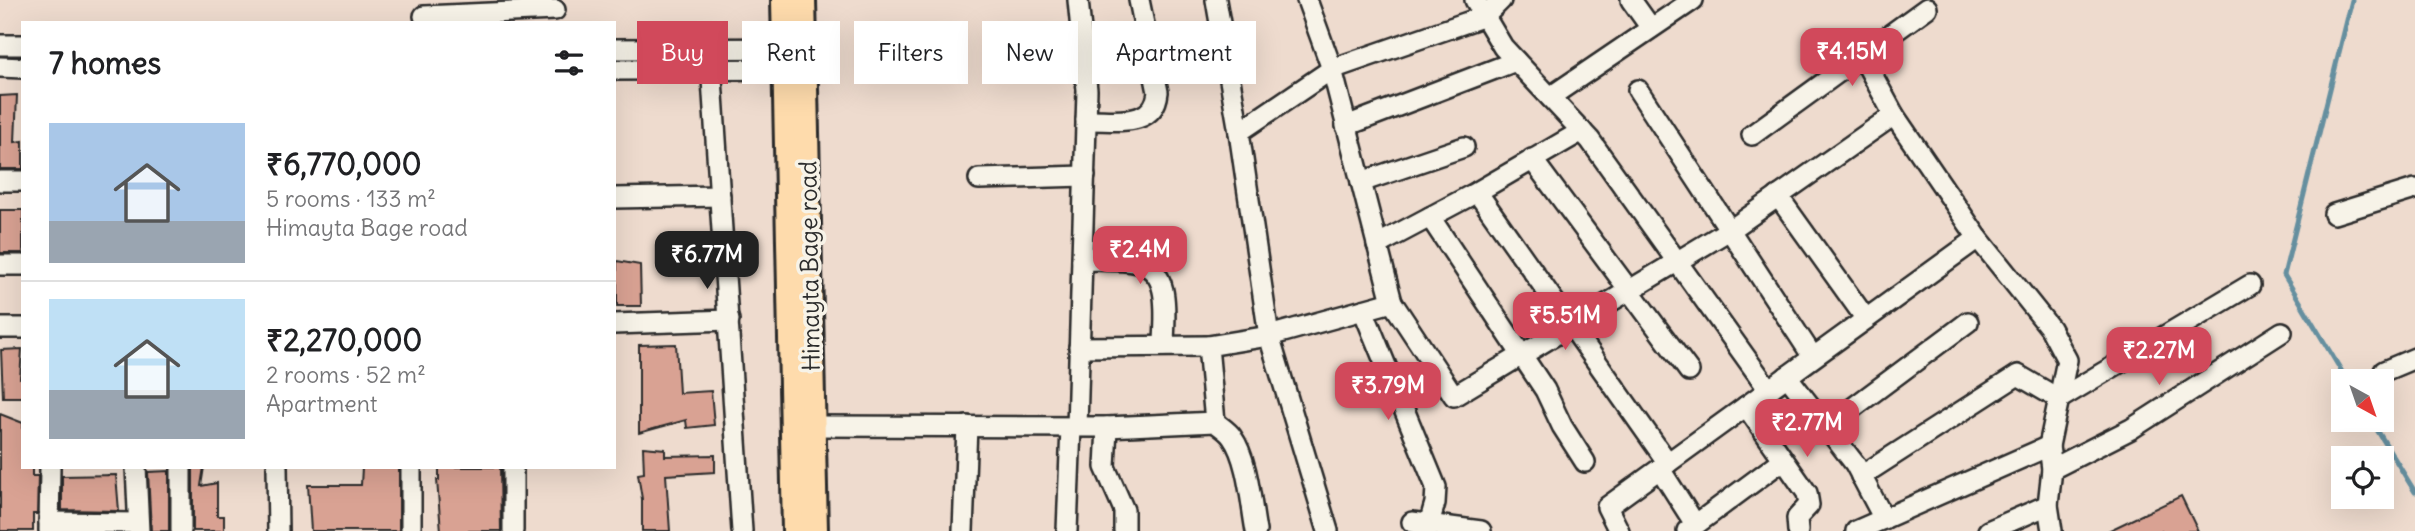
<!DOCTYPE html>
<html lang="en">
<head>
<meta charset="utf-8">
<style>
  body { margin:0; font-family:Delius,sans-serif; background:#f2f2f2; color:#202124; height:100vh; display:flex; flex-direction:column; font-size:26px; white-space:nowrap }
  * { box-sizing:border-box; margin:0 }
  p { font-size:23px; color:#757577 }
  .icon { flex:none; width:38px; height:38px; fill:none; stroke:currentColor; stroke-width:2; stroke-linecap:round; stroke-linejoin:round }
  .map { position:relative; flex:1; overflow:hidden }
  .details { position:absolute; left:21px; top:21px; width:595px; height:448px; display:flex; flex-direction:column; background:#fff; border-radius:0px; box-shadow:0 7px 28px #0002 }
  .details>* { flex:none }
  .top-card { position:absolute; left:637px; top:21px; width:665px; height:63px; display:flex; gap:14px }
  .needle { width:46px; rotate:140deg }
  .buttons { position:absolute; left:2331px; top:369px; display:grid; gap:14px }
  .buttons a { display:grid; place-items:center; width:63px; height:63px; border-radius:0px; background:#fff; box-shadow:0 7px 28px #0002; font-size:35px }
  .price { position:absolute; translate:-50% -60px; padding:0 16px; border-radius:14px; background:#d1495b; color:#fff; font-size:23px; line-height:46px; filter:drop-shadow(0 2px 4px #0008) }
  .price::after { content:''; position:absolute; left:50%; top:42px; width:21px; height:16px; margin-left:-10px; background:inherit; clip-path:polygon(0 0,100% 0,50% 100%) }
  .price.selected { background:#222; color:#fff }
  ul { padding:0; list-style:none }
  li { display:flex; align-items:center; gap:21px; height:175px; padding:0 28px }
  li+li { border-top:2px solid #e0e0e0 }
  li span { display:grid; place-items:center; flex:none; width:196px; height:140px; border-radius:0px; color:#555 }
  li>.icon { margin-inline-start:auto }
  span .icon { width:84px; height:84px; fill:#fffc; stroke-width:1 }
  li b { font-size:30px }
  h2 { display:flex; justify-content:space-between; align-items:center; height:84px; padding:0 28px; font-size:30px }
  .pill { padding:0 24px; border-radius:0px; background:#fff; box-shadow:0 7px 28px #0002; font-size:24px; line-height:63px }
  .pill.selected { background:#d1495b; color:#fff }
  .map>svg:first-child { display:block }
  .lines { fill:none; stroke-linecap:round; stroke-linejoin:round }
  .stream { stroke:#658f9f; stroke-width:5 }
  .building { fill:#d9a293; stroke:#2b2b2b; stroke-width:2 }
  .minor-casing { stroke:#2b2b2b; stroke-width:24 }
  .major-casing { stroke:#2b2b2b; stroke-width:30 }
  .minor { stroke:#f7f3e8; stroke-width:19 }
  .major { stroke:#fedbac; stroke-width:24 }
  .labels { text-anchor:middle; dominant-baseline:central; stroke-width:7; stroke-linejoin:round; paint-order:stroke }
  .street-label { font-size:24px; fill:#2b2b2b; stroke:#f7f3e8 }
</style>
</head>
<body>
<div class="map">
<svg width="2415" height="531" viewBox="0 0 2415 531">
  <rect width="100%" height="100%" fill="#eedbce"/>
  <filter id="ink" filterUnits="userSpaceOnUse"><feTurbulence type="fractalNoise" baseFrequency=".0143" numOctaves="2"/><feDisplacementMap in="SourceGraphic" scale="14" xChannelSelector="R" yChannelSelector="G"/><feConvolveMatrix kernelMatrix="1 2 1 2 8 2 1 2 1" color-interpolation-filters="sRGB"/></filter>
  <g filter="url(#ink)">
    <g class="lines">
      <g class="stream">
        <path d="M2348 382 2284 275 2352 0"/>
        <path d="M2371 420 2415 492"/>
      </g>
    </g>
    <g class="building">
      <path d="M17 95 15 142 23 141V169H0V96Z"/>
      <rect x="0" y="210" width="23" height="43"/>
      <path d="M617 261 640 265 641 306H617Z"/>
      <path d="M676 344 679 393 711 391 714 425 687 428 686 420 639 433V345Z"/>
      <path d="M22 349 20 378H23V397H3L1 350Z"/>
      <path d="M0 414 23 423V467H32V476H38L37 514H33V531H0Z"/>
      <path d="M643 447 665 449V456L715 455V472L666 475 670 531H642V499L638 474 644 473Z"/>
      <path d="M193 467H204L201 486 217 483V516H224V531H193Z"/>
      <path d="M362 467H399V531H311L308 485H361Z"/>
      <path d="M439 467H500L501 531H441L437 480H439Z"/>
      <path d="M169 471V531H151L148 472Z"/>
      <path d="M116 475 119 511 62 510V476Z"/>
      <path d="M2181 496 2198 531H2108Z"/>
    </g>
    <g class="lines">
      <g class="minor-casing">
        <g id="minor">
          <path d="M1216 0 1239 132"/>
          <path d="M1307 0 1332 69 1392 302"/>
          <path d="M1475 0 1503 47 1590 140 1769 390"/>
          <path d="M1501 0 1485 16 1332 69 1239 132 1269 336 1392 302 1454 396 1736 226 1894 115 1978 238 2050 328 2067 360 2049 446"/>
          <path d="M1631 0 1651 28"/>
          <path d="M424 16 555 10"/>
          <path d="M0 45H23"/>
          <path d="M614 49 799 48"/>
          <path d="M710 49 742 531"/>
          <path d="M1862 56 1894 115"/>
          <path d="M0 67 23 68"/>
          <path d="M614 70 797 69"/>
          <path d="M1638 90 1813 357"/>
          <path d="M1550 97 1693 0"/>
          <path d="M1086 120C1114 119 1154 129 1158 92L1139 0"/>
          <path d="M1346 126 1516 61"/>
          <path d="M1752 135 1927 8"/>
          <path d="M1532 159 1689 371"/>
          <path d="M979 179 1085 176"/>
          <path d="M0 181H23"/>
          <path d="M1361 182 1464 147"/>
          <path d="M1477 192 1668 463"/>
          <path d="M1778 196 1866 319"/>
          <path d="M614 198 720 196"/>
          <path d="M2334 214 2415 189"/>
          <path d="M1430 217 1545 390 1562 426 1585 462"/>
          <path d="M1377 245 1477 192 1582 131"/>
          <path d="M1082 260C1100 261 1120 259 1138 263 1173 270 1164 320 1164 346"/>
          <path d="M0 265H23"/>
          <path d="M1363 310 1436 487 1435 503 1427 531"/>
          <path d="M614 324 729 320"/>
          <path d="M0 328H23"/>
          <path d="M1079 347 1208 346"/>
          <path d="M2384 371 2415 358"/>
          <path d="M1787 376 1855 464 1884 519"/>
          <path d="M1746 406 1807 493 1809 505 1797 518 1798 531"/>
          <path d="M1215 422C1221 427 1228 431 1232 437 1248 459 1251 504 1256 531"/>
          <path d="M813 426 1107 427 1215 422 1208 346 1269 336 1328 531"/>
          <path d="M1077 427 1087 90 1078 0"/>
          <path d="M1107 427 1105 467 1124 510V531"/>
          <path d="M1827 427 1968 322"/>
          <path d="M136 467 139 531"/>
          <path d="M181 467V531"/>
          <path d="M277 467 278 531"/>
          <path d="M411 467V531"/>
          <path d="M1660 469 1695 524"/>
          <path d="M2052 469 2131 429 2282 332"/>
          <path d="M1861 476 2018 375 2059 399 2250 285"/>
          <path d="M49 522 138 523"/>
          <path d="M1412 522 1481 531"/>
          <path d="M49 531 50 467"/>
          <path d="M513 531V467"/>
          <path d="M963 531 967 426"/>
          <path d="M1067 531 1071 427"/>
          <path d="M1619 531 1607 507 1978 238"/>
          <path d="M1687 531 1783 460"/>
          <path d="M1856 531 2049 446 2052 469 2048 505 2052 531"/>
          <path d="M1988 531 2048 505"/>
        </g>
      </g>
      <g class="major-casing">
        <g id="major">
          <path d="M784 0 795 531"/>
          <path d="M803 0 815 531"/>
        </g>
      </g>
      <use href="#minor" class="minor"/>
      <use href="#major" class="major"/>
    </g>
  </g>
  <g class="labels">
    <g class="street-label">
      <text transform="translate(809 266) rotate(-91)">Himayta Bage road</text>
    </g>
  </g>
</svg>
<div class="buttons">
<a><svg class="needle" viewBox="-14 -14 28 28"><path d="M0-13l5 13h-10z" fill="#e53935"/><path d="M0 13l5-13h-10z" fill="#757577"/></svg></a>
<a><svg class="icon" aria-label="locate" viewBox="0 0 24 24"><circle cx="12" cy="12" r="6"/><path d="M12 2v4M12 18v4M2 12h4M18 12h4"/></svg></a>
</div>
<b class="price" style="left:1852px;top:88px">₹4.15M</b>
<b class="price" style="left:1140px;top:286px">₹2.4M</b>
<b class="price selected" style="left:707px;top:291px">₹6.77M</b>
<b class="price" style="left:1565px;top:352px">₹5.51M</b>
<b class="price" style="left:2159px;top:387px">₹2.27M</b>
<b class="price" style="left:1388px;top:422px">₹3.79M</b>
<b class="price" style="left:1807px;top:459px">₹2.77M</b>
<div class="top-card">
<a class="pill selected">Buy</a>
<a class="pill">Rent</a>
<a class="pill">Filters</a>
<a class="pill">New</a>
<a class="pill">Apartment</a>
</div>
<section class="details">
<h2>7 homes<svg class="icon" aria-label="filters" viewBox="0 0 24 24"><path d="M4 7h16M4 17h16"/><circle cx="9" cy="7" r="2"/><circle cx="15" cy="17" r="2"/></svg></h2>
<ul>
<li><span style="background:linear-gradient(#a9c7e8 70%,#9aa5b1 0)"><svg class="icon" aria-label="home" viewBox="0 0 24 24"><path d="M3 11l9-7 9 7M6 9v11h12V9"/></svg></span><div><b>₹6,770,000</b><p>5 rooms · 133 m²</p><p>Himayta Bage road</p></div></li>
<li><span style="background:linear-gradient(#bfe0f5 65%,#9aa5b1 0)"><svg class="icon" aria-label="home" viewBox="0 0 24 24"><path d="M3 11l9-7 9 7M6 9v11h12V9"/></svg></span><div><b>₹2,270,000</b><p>2 rooms · 52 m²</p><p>Apartment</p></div></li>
</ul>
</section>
</div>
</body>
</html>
